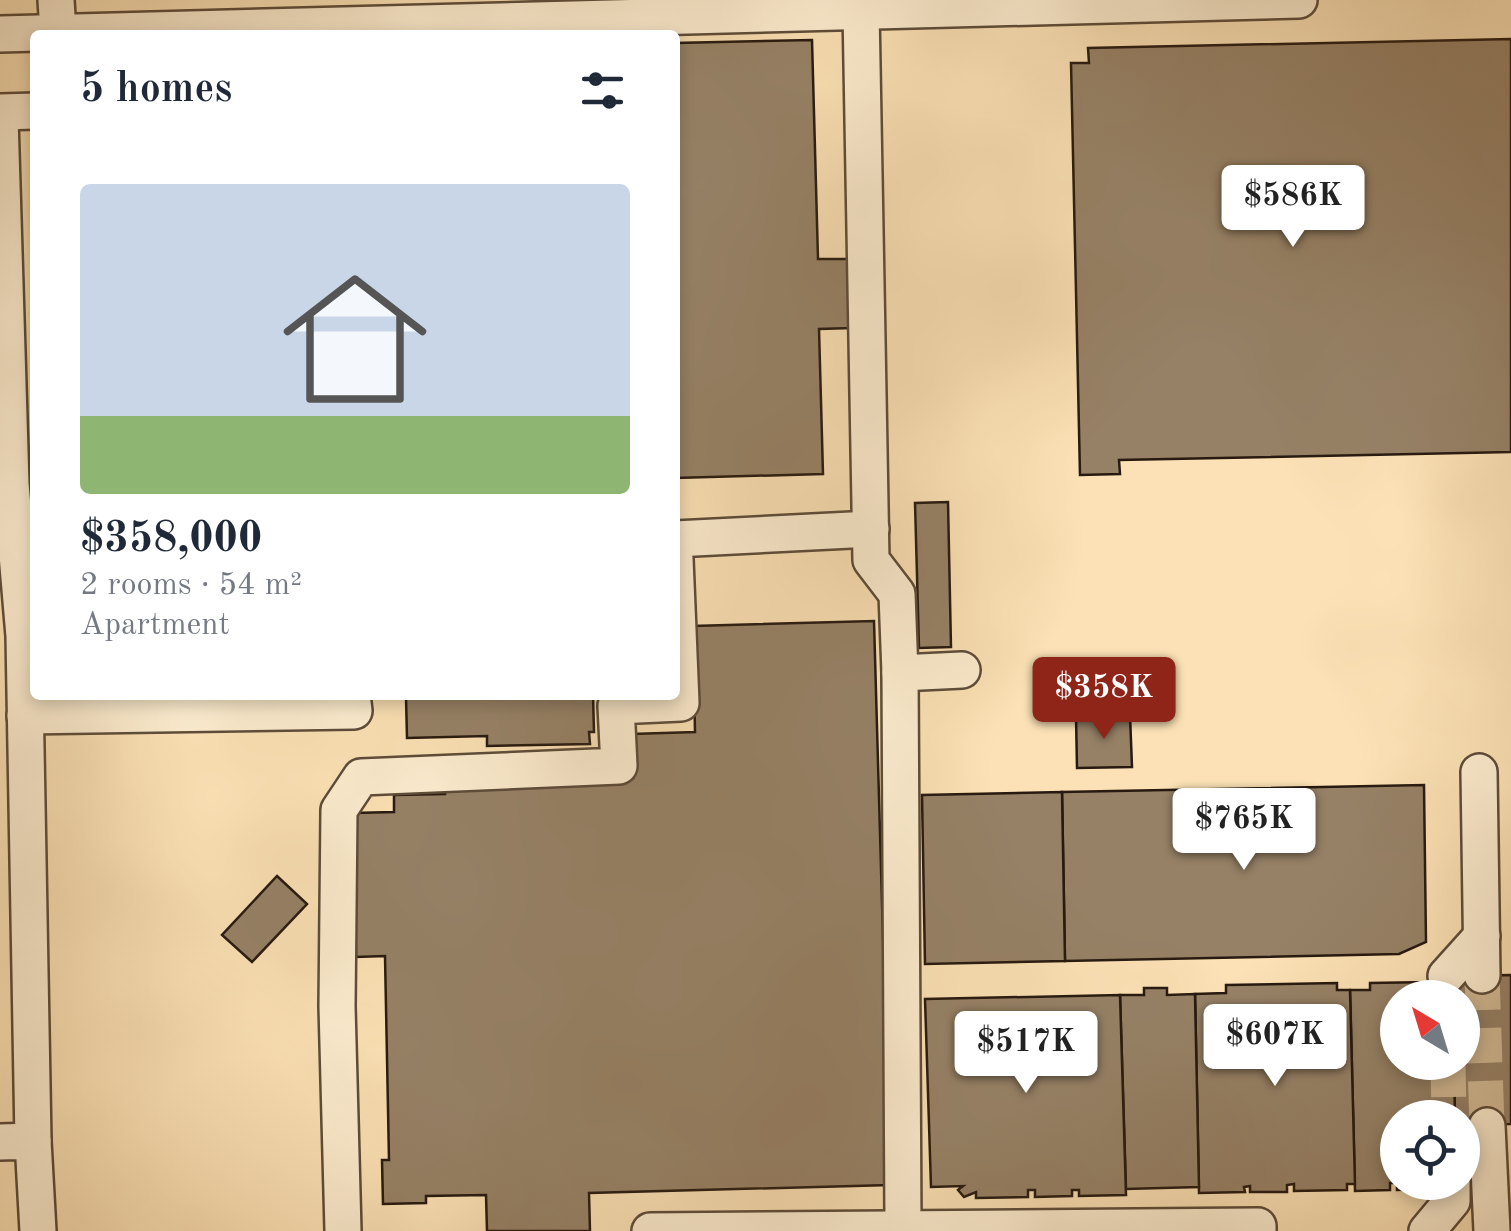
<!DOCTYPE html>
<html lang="en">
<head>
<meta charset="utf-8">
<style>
  body { margin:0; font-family:"Old Standard TT",serif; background:#f6f6f7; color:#1f2937; height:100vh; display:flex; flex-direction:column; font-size:38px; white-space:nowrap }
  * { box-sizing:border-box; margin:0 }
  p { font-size:32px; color:#747a83 }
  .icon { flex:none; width:55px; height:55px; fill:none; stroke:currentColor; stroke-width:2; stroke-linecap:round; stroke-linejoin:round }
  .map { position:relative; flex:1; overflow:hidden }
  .sheet { position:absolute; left:30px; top:30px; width:650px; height:670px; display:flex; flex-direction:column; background:#fff; border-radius:10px; box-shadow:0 5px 15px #0003 }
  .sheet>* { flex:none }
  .needle { width:65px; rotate:322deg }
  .buttons { position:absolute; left:1380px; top:980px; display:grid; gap:20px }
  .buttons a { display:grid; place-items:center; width:100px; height:100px; border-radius:50%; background:#fff; box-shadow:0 5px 15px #0003; font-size:50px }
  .price { position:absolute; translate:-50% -85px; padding:0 22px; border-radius:10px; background:#fff; color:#222; font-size:32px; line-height:65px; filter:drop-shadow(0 2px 5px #0008) }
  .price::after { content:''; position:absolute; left:50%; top:60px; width:30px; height:22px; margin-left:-15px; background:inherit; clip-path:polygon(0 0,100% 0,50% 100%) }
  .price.on { background:#8f2418; color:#fff }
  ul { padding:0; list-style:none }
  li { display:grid; align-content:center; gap:20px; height:530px; padding:0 50px }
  li span { display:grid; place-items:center; height:310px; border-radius:10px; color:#555 }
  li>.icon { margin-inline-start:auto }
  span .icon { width:180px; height:180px; fill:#fffc; stroke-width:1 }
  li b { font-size:42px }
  h2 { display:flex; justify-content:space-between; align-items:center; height:120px; padding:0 50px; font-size:42px }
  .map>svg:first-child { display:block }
  .building { fill:#968166; stroke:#281a10; stroke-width:2.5 }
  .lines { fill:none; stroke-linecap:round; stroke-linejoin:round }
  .minor-tunnel { stroke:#d1b994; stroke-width:35; stroke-dasharray:35 18; stroke-linecap:butt }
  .minor-casing { stroke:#5d4c39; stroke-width:40 }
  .minor { stroke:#fceccf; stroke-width:35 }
</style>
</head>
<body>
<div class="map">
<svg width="1511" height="1231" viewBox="0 0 1511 1231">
  <rect width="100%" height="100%" fill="#fbe1b5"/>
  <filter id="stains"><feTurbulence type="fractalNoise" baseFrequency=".002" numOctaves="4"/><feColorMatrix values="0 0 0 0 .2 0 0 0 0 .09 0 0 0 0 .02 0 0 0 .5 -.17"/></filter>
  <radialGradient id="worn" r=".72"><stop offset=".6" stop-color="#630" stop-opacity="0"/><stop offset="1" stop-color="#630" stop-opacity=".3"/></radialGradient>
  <g class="building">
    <path d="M1511 39V452L1119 460 1120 474 1080 475 1071 63H1089L1088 48Z"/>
    <path d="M812 40 818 259H850L852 328 819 329 823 474 675 478V43Z"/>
    <path d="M948 502 951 647 919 648 915 503Z"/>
    <path d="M874 621 890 1185 589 1193 590 1231H487L486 1195 426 1196V1203L383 1204 382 1160H389L385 956 356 957 353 813 394 812V795L445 794V782L633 778 632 734 695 732 693 626Z"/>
    <path d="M393 695H593L594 732H589L590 744 487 746V736L407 738 406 698Z"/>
    <path d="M1130 715 1132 767 1077 768 1076 716Z"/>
    <path d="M1424 785 1426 942 1399 954 1065 961 1062 792Z"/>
    <path d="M1062 792 1065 961 925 964 922 795Z"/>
    <path d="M277 876 307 904 252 962 222 935Z"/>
    <path d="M1511 975V1124L1462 1125V1118H1455L1454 1062H1462V998H1453V976Z"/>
    <path d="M1453 976V998H1398V1062H1454L1455 1118H1398V1182H1438V1189L1397 1190V1183H1390V1190L1355 1191 1350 990H1370V983L1430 982Z"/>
    <path d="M1337 983V990H1350L1355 1184H1347V1190L1294 1191V1184L1287 1185V1192H1250V1186L1244 1187 1245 1192 1199 1193 1195 994 1226 993V985Z"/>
    <path d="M1144 988H1167V995L1195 994 1199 1187 1126 1189 1120 995H1144Z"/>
    <path d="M1120 995 1126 1195 1079 1196V1190H1072V1196L1035 1197V1190H1028V1197L976 1198V1192L964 1197 958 1190 963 1186 931 1187 925 999Z"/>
  </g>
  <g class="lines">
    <g class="minor-tunnel">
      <path d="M1482 975 1487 1126"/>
      <path d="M1448 1062 1449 1118"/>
    </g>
    <g class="minor-casing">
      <g id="minor">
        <path d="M56 0 58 32"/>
        <path d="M861 10 871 560 897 594 900 673 962 670"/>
        <path d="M0 34 1299 0"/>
        <path d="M0 112 35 111"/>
        <path d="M0 118 11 484 24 636 33 1141"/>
        <path d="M675 539 871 529"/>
        <path d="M900 673 903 1226"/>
        <path d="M25 716 354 711 352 695"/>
        <path d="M1479 772 1482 975"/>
        <path d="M1446 976 1482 936"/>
        <path d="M1487 1126 1492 1231"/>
        <path d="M0 1142 33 1141 38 1231"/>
        <path d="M343 1231 337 1006 339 810 361 777 619 766 616 706 681 703 675 559"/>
        <path d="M650 1231 1258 1226V1231"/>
        <path d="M1427 1231 1452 1201V1182"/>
      </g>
    </g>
    <use href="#minor" class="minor"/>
  </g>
  <rect width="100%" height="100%" filter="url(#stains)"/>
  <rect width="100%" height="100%" fill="url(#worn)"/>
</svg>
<div class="buttons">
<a><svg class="needle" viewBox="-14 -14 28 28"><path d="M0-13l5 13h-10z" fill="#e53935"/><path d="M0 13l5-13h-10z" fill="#747a83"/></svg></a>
<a><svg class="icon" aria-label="locate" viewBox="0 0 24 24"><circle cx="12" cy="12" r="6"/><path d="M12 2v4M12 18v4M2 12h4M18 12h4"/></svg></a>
</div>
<b class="price" style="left:1293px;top:250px">$586K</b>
<b class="price on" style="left:1104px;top:742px">$358K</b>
<b class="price" style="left:1244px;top:873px">$765K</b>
<b class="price" style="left:1275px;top:1089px">$607K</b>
<b class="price" style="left:1026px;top:1096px">$517K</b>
<section class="sheet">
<h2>5 homes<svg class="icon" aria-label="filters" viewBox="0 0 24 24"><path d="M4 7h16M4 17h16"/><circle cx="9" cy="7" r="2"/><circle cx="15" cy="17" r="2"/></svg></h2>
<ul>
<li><span style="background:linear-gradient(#c9d6e8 75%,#8fb573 0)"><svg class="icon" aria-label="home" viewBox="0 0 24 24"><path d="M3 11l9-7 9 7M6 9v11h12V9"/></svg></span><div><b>$358,000</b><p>2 rooms · 54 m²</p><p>Apartment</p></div></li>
</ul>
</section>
</div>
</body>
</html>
